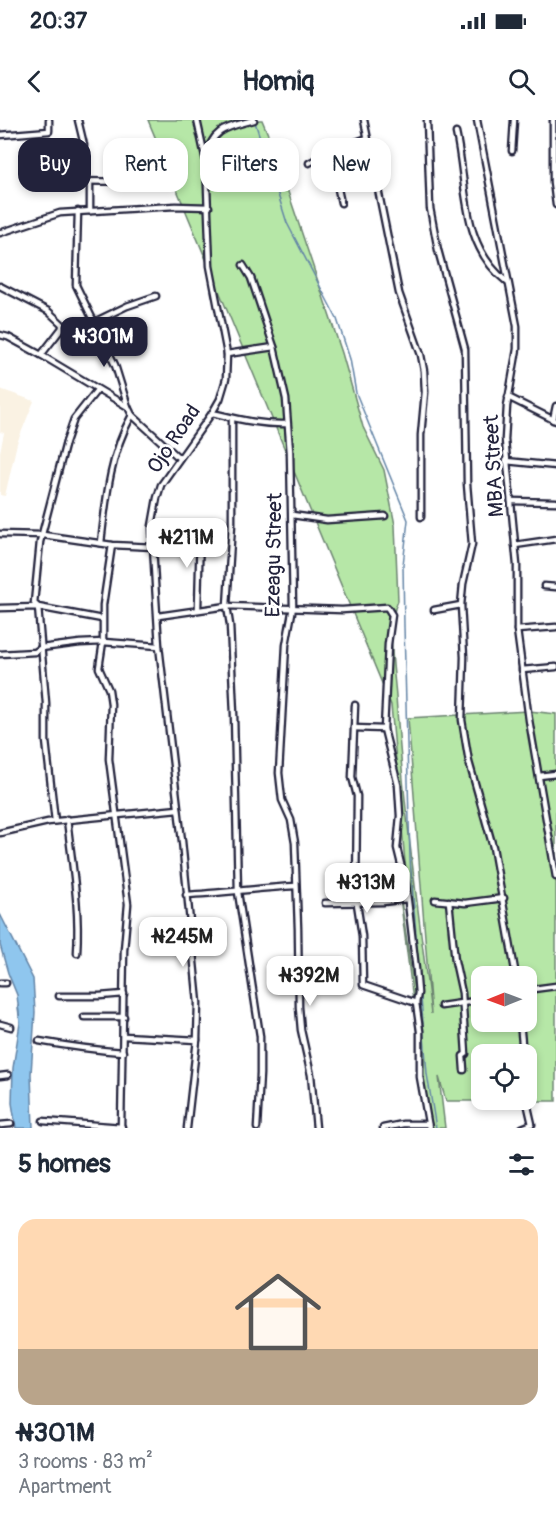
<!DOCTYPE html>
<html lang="en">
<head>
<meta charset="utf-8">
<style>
  body { margin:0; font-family:Pangolin,sans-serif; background:#f6f6f7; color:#1f2937; height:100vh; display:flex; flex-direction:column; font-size:22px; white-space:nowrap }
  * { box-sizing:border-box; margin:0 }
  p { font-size:20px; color:#747a83 }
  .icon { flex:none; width:33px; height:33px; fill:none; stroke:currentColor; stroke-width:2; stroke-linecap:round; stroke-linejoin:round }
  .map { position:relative; height:1008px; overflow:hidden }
  .details { display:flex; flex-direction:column; background:#fff; flex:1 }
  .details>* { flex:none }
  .banner { position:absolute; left:18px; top:18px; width:520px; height:54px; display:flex; gap:12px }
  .needle { width:39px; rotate:269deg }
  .controls { position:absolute; left:471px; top:846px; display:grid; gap:12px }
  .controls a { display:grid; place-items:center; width:66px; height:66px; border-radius:12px; background:#fff; box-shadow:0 3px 9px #0003; font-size:30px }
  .price { position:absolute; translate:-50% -51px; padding:0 14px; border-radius:12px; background:#fff; color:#222; font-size:20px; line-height:39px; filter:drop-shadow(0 2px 3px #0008) }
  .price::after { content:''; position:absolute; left:50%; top:36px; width:18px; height:14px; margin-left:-9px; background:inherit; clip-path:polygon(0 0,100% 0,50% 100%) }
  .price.active { background:#22223b; color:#fff }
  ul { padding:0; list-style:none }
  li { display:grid; align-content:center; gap:12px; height:318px; padding:0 18px }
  li span { display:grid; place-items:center; height:186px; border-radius:18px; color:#555 }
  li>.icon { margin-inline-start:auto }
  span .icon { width:108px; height:108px; fill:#fffc; stroke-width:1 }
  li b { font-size:26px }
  h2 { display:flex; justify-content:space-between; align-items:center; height:72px; padding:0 18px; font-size:26px }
  .pill { padding:0 21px; border-radius:18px; background:#fff; box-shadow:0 3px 9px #0003; font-size:21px; line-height:54px }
  .pill.active { background:#22223b; color:#fff }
  .status { display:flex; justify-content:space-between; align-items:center; height:42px; padding:0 30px; background:#fff; direction:ltr }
  .status svg { height:16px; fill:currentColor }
  header { display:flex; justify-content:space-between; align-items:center; height:78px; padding:0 18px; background:#fff; font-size:27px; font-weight:700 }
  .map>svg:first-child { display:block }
  .built { fill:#faf2e3 }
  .green { fill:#b6e7a7; stroke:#6c8471; stroke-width:1.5; fill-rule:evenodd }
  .water { fill:#8fc6ee; stroke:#6384a6; stroke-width:1.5 }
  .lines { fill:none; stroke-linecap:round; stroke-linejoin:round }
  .stream { stroke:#6384a6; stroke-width:1.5 }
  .minor-casing { stroke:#22223b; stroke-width:9 }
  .minor { stroke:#fff; stroke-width:4.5 }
  .labels { text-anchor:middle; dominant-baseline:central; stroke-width:5; stroke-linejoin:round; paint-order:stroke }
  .street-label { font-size:21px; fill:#22223b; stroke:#fff }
</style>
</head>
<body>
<div class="status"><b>20:37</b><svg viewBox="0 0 49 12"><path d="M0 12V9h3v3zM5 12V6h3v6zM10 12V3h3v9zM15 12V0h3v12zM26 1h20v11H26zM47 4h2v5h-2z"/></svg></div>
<header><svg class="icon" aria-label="back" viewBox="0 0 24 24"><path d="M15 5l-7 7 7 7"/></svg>Homiq<svg class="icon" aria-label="search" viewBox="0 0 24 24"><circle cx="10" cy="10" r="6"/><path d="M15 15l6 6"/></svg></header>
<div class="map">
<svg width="556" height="1008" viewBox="0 0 556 1008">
  <rect width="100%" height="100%" fill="#fff"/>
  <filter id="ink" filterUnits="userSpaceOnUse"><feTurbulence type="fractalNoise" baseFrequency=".0167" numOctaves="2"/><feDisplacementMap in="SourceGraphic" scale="12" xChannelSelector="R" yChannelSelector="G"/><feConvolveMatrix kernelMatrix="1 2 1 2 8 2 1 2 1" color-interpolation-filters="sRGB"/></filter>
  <g filter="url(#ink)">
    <path class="built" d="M0 269 34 281 17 323 5 376 0 375V332L4 313 0 312Z"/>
    <path class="green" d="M148 0H262L272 24 342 233 363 307 384 350 395 405 398 481C386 504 394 549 396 576 403 682 418 788 431 894L408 598 529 591 556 594V981H446L439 957 445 1008H429L397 753 420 911 391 585ZM482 856H526V902H482ZM482 934H526V980H482Z"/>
    <path class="water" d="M0 794 33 859 35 892 31 954 33 1008H16L12 983 13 948 20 903 17 875 8 853 0 825Z"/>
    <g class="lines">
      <g class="stream">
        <path d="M255 2 287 103 337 199 350 239 356 273 408 400 403 445 404 506 410 739 427 954 436 1008"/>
        <path d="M18 886 19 896"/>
      </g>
      <g class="minor-casing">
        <g id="minor">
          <path d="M78 0 84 25"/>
          <path d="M364 0 399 173 421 235 424 251 425 272 421 315V397"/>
          <path d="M427 0 430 88 438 130 465 229 467 364 472 424 463 464 461 485 464 537 462 600 469 642 493 727 516 856"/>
          <path d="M477 0 517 206V229L507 286 505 320 517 445V510L529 600 556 757"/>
          <path d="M553 0V62L556 85"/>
          <path d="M456 13C468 66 460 125 507 162"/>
          <path d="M0 15 49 11V0"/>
          <path d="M512 31 514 0"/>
          <path d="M330 32 341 83"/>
          <path d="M207 37C211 8 229 7 254 0"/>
          <path d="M309 43 330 32 367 18"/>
          <path d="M59 61 152 62"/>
          <path d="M78 91 76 165 115 245 128 287"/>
          <path d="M90 91V62"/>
          <path d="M0 113 60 93 175 86 209 87"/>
          <path d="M243 145 251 158 274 227 286 279 287 293 290 332 293 487 286 525 279 653 282 680 291 700 295 723 298 809 299 887 301 910 311 955 316 1008"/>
          <path d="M0 166 48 191 62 204V208L41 235"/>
          <path d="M94 202 127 186 156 176"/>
          <path d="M0 215 8 217 41 235 128 287 132 295 179 338"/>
          <path d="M227 234 274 227"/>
          <path d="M508 277 556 301"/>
          <path d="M212 293C238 299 261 305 287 304"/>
          <path d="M232 298V404L227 486 230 505 234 594 238 772 260 916V954L257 1008"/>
          <path d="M553 300 556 286"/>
          <path d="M506 341 556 346"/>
          <path d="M511 381 556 382"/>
          <path d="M292 395 327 400 385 396"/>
          <path d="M0 414 43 415 112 425 154 427"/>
          <path d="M101 423C106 379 110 334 132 295"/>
          <path d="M112 425 103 485V522L99 548 109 570 111 584 109 639 128 784 124 830 121 1008"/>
          <path d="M515 425 556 419"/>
          <path d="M544 466 556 467"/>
          <path d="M0 488 38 487 102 499"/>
          <path d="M198 488 200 409"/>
          <path d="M434 490 461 485"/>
          <path d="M158 496 227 486 342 490 387 487 392 495 388 524 384 609 398 665 400 696 397 728 406 765 416 849 418 873 416 883 420 911V957L429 1008"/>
          <path d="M517 510 556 507"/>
          <path d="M0 534 35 532 41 528 80 523 103 522 159 526"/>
          <path d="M522 550 556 547"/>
          <path d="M355 585 352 657 357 676 356 777 362 816 363 865 416 883"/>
          <path d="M354 608 384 609"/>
          <path d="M539 656 556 654"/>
          <path d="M67 699C72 744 80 788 77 833"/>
          <path d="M55 701 46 621V583L38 487 34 483 40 422 66 322 74 299 97 270"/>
          <path d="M0 713 48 702 178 689"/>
          <path d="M186 775C223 773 259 768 296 766"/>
          <path d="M435 780 465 783 504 778"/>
          <path d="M449 781 455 841 462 873 466 934 463 936 464 950"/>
          <path d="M325 783 383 782 407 779"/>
          <path d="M0 863H6"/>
          <path d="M526 870 556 866"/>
          <path d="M59 876H100L124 874"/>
          <path d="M441 886 482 880"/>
          <path d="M84 897H124"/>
          <path d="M520 902 523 934"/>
          <path d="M0 904 11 907"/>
          <path d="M124 916 197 920"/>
          <path d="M39 921C67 926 95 930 123 932"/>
          <path d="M0 956 8 955"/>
          <path d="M43 1001 122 1007"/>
          <path d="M0 1005 11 1004"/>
          <path d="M187 1008 197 920 198 883 182 721 159 526 155 463 152 406 157 378 161 365 212 293 220 279 226 259 227 234 210 146 206 41 197 0"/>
          <path d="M383 1008 403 1004H428"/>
          <path d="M522 1008 532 1004 526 978"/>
        </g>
      </g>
      <use href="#minor" class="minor"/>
    </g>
  </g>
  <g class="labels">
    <g class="street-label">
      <text transform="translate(174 319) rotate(-56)">Ojo Road</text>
      <text transform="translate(494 346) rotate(-93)">MBA Street</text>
      <text transform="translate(274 435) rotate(-89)">Ezeagu Street</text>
    </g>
  </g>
</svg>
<div class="controls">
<a><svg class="needle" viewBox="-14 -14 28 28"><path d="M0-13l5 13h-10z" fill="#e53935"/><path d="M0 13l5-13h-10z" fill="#747a83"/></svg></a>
<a><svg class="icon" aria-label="locate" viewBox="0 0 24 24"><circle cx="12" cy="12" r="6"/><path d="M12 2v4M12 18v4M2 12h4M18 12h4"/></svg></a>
</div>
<b class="price active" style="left:104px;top:248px">₦301M</b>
<b class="price" style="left:187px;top:449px">₦211M</b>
<b class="price" style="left:367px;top:794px">₦313M</b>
<b class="price" style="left:183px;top:848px">₦245M</b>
<b class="price" style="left:310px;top:887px">₦392M</b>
<div class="banner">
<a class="pill active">Buy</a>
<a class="pill">Rent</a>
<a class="pill">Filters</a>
<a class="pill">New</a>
</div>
</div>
<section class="details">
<h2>5 homes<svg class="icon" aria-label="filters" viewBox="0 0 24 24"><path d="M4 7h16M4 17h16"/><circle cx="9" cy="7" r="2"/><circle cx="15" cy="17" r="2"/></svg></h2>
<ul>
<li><span style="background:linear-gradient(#ffd9b3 70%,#b9a48a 0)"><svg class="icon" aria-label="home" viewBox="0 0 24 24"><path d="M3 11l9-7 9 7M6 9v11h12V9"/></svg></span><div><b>₦301M</b><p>3 rooms · 83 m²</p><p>Apartment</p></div></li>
</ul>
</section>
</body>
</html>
